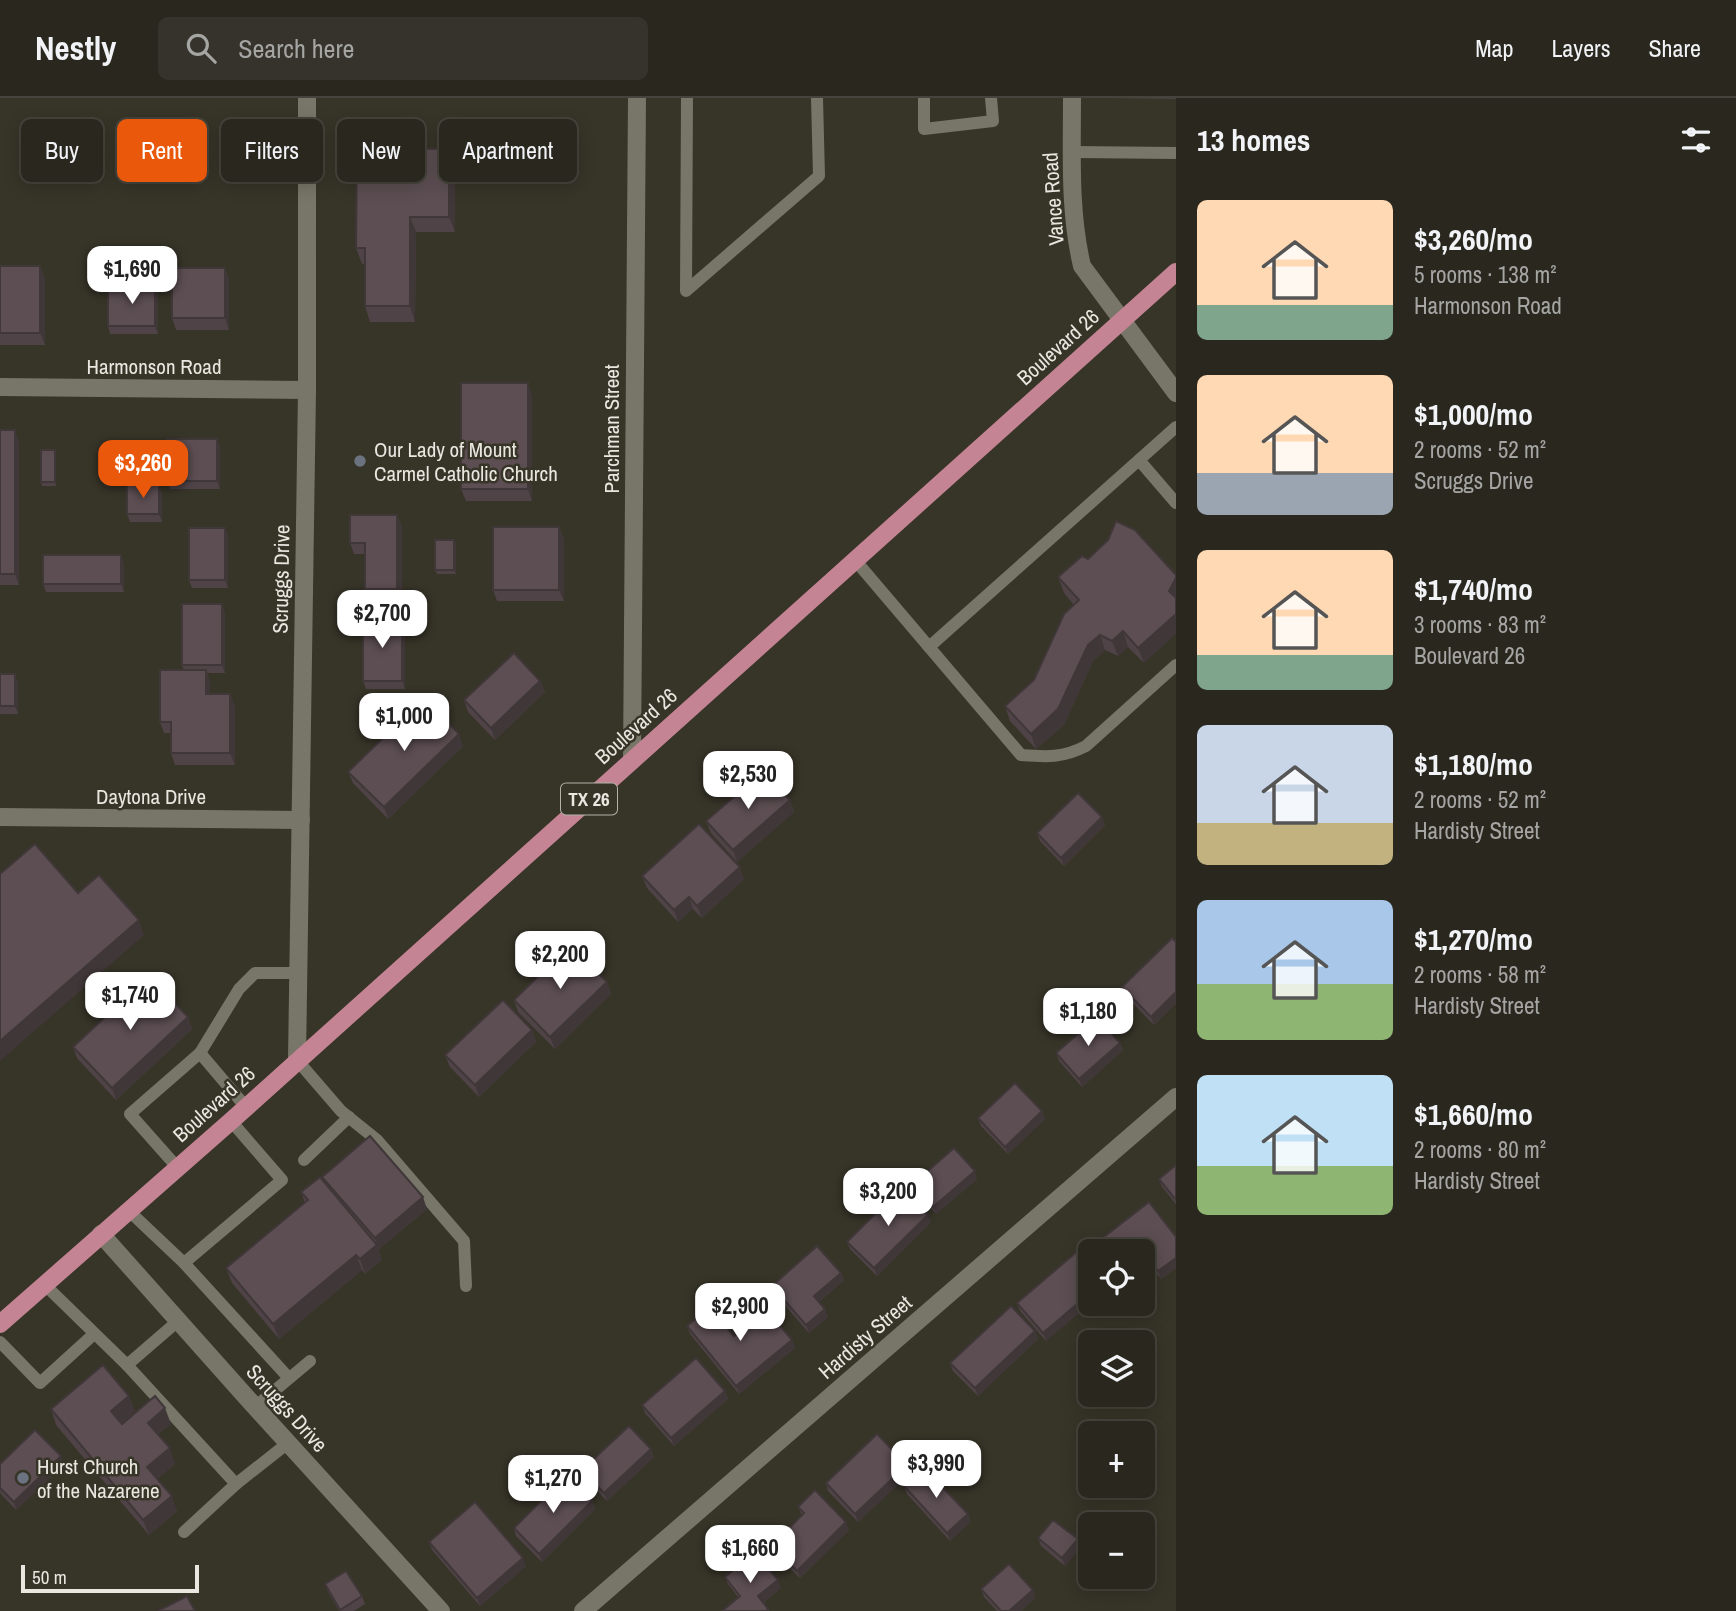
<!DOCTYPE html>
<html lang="en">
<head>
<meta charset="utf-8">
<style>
  body { margin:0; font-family:"Archivo Narrow",sans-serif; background:#35332b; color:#f1f3f6; height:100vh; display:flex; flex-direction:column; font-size:26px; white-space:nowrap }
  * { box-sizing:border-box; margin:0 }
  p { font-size:23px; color:#a5a5a4 }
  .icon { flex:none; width:38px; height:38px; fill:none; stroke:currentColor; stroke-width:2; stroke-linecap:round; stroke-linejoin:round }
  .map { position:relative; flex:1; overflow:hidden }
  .panel { display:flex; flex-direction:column; background:#29271e; width:560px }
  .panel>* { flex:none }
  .guide { position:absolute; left:21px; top:21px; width:665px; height:63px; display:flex; gap:14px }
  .controls { position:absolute; left:1078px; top:1141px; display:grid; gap:14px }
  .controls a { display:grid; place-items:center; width:77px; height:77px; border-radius:10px; background:#29271e; box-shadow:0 4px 18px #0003,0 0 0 2px #45443c; font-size:35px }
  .scale { position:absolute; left:21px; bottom:18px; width:178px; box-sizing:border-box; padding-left:7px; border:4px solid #e9e7e0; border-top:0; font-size:19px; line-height:24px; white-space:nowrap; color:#e9e7e0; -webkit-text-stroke:5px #373428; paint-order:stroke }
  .price { position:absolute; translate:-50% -60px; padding:0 16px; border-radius:14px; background:#fff; color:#222; font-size:23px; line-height:46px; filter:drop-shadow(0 2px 4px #0008) }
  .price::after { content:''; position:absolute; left:50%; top:42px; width:21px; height:16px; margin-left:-10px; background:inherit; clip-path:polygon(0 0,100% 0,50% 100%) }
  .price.on { background:#ea580c; color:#fff }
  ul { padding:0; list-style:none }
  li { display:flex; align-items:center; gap:21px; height:175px; padding:0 21px }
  li span { display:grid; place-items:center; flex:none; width:196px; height:140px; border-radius:10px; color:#555 }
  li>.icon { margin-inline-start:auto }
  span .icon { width:84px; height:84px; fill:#fffc; stroke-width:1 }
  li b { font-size:30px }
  h2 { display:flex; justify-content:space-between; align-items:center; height:84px; padding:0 21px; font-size:30px }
  .tag { padding:0 24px; border-radius:10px; background:#29271e; box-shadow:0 4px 18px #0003,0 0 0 2px #45443c; font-size:24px; line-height:63px }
  .tag.on { background:#ea580c; color:#fff }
  header { display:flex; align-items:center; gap:42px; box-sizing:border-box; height:98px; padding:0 35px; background:#29271e; border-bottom:2px solid #45443c }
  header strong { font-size:33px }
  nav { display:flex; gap:38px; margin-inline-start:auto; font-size:24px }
  .search { width:490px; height:63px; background:#35332b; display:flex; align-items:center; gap:18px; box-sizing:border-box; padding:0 24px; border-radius:10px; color:#a5a5a4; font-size:26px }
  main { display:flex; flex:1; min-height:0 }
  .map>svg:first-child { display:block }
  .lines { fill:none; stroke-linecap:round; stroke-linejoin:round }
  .service { stroke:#787668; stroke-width:12 }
  .minor { stroke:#787668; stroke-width:18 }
  .tertiary { stroke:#787668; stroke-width:18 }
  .primary { stroke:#c58494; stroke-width:18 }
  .wall { fill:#4f4347 }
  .shaded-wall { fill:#403739 }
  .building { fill:#5c4e52; stroke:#403739; stroke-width:2 }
  .worship-dot { fill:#6b7280; stroke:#373428; stroke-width:2.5 }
  .labels { text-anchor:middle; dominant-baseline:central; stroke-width:5; stroke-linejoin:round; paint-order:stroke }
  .shield { fill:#373428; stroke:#b4b1a9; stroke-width:2 }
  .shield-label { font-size:19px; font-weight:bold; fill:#e9e7e0 }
  .street-label { font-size:21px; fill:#e9e7e0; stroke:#373428 }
  .poi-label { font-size:21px; fill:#e9e7e0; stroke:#373428; text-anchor:start }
</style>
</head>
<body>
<header>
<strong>Nestly</strong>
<div class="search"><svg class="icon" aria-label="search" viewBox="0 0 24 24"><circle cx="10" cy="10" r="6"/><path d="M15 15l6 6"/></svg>Search here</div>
<nav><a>Map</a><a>Layers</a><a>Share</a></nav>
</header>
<main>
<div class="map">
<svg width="1176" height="1513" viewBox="0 0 1176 1513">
  <rect width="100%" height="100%" fill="#373428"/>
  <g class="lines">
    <g class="service">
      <path d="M687 0 686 193 819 78 817 0"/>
      <path d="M924 0V31L993 23 991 0"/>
      <path d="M1072 54 1176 55"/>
      <path d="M1139 362 1176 405"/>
      <path d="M855 462 1021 657C1047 659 1063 660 1086 648L1176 567"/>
      <path d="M929 549 1176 329"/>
      <path d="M200 955 239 891 255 875H298"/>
      <path d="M297 962 341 1013 377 1042 464 1143 466 1188"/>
      <path d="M304 1062 349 1019"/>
      <path d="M177 1069 130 1016 200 955 245 1008"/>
      <path d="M128 1112 184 1165 282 1082 231 1023"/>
      <path d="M184 1165 288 1279"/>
      <path d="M44 1186 127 1267 236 1386"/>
      <path d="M0 1244 40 1285 94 1236"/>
      <path d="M127 1267 178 1223"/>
      <path d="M255 1309 310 1263"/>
      <path d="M184 1434 236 1386 288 1345"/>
    </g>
    <g class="minor">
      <path d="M0 289 307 292"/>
      <path d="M632 662 637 0"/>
      <path d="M0 719 301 722"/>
      <path d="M297 962 307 292V0"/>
      <path d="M101 1136 248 1301 441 1513"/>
      <path d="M583 1513 1176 999"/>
    </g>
    <path class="tertiary" d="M1072 0C1072 56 1069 113 1082 168L1176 295"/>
    <path class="primary" d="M0 1226 231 1023 1176 174"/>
  </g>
  <g class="wall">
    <path d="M1105 0H1176V1Z"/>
    <path d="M449 51 455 66V134H416L415 224H370L365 208V166H362L356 150Z"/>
    <path d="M0 168 45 180V247H0Z"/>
    <path d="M225 170 229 182V232H176L172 220Z"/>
    <path d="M158 195V236H110L108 228Z"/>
    <path d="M532 297V403H466L461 391Z"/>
    <path d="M0 332 19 344V487H0Z"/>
    <path d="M220 348V391H170L167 383Z"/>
    <path d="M56 356V388H42L41 384Z"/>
    <path d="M162 395V424H130L127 416Z"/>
    <path d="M397 417 402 429V502H369L365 491V456H354L350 445Z"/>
    <path d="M559 429 564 441V503H497L493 492Z"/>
    <path d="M228 437V490H192L189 482Z"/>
    <path d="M454 442 456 446V476H437L435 472Z"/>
    <path d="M1108 442 1144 565 1128 549 1118 558 1105 552 1093 563 1064 627 1036 651 1010 623 1005 608 1034 582 1074 507 1064 495 1058 479 1088 461Z"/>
    <path d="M124 465V494H46L43 486Z"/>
    <path d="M225 514V575H207L210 584V596L235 607V667H175L171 655V635H164L160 624 184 572 182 567Z"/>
    <path d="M402 521 405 528V591H366L363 583Z"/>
    <path d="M0 576 18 584V616H0Z"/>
    <path d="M540 583 545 594 495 642 468 614 464 602Z"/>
    <path d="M463 648 388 721 353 685 348 674Z"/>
    <path d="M790 702 794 714 737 764 711 735 706 723Z"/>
    <path d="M1102 719 1105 727 1064 768 1040 743 1037 735Z"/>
    <path d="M642 778 744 781 702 820 693 811 678 824 647 790Z"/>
    <path d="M1176 844V905L1154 927 1125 897 1122 889Z"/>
    <path d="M607 884 611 896 555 951 518 914 514 902Z"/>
    <path d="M188 919 192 931 116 1002 77 960 73 949Z"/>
    <path d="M532 932 536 944 479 999 450 969 445 957Z"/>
    <path d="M1120 945 1123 952 1082 989 1059 963 1056 955Z"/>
    <path d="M1042 1013 1045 1021 1008 1056 981 1028 978 1020Z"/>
    <path d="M1176 1067V1106L1162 1089 1159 1081Z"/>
    <path d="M322 1079 427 1111 379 1151 378 1150 382 1162 365 1176 362 1172 279 1241 232 1185 226 1170 305 1105 301 1094 324 1084Z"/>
    <path d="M977 1081 936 1116 916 1093 913 1086Z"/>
    <path d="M931 1124 877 1178 850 1151 847 1144Z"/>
    <path d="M1104 1139H1176V1170L1161 1181 1147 1163 1143 1166V1153H1112L1107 1147Z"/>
    <path d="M1080 1151 1046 1243 1020 1213 1017 1205Z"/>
    <path d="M841 1175 844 1182 819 1204 828 1219 809 1235 775 1196 772 1188Z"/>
    <path d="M687 1228 734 1238 792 1242 795 1250 739 1296 690 1236Z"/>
    <path d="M1035 1233 1038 1241 978 1298 953 1273 950 1265Z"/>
    <path d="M725 1293 728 1301 674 1348 645 1315 642 1307Z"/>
    <path d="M129 1298 135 1313 121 1325 122 1326H171L158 1336 175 1366 157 1381 177 1413 149 1437 56 1327 51 1311Z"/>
    <path d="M651 1351 654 1359 607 1403 585 1380 582 1372Z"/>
    <path d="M0 1366H64L16 1412 0 1395Z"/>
    <path d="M907 1367 910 1375 858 1424 828 1393 826 1385Z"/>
    <path d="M904 1388 968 1416 970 1424 950 1443 907 1396Z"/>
    <path d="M592 1403 595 1411 542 1464 516 1438 514 1430Z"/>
    <path d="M798 1409 849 1432 800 1480 775 1456 772 1448 802 1418Z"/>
    <path d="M1038 1440 1080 1449 1065 1468 1041 1448Z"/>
    <path d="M429 1444 526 1468 480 1508 432 1452Z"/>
    <path d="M725 1479 781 1490 763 1505 769 1513H722L738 1499 728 1486Z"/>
    <path d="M325 1486 362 1498 365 1506 354 1513H339L328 1494Z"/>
    <path d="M981 1491 1033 1492 1035 1500 1021 1513H997L984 1499Z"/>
  </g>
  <g class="shaded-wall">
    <path d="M449 51 455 66V134L449 119Z"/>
    <path d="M410 119 416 134 415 224 410 208Z"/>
    <path d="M40 168 45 180V247L40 235Z"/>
    <path d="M225 170 229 182V232L225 220Z"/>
    <path d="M155 187 158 195V236L155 228Z"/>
    <path d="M528 285 532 297V403L528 391Z"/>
    <path d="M15 332 19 344V487L15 476Z"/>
    <path d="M217 341 220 348V391L217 383Z"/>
    <path d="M55 352 56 356V388L55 384Z"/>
    <path d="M159 387 162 395V424L159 416Z"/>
    <path d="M397 417 402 429V502L397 491Z"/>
    <path d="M559 429 564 441V503L559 492Z"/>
    <path d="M225 430 228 437V490L225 482Z"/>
    <path d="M454 442 456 446V476L454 472Z"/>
    <path d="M121 457 124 465V494L121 486Z"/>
    <path d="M1176 480V507L1169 493Z"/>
    <path d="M222 506 225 514V575L222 567Z"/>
    <path d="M1176 516V536L1144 565 1138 550Z"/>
    <path d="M402 521 405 528V591L402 583Z"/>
    <path d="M1123 533 1128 549 1118 558 1112 543Z"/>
    <path d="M1100 537 1105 552 1093 563 1064 627 1036 651 1031 636 1088 547Z"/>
    <path d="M206 572 210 584V607L206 596Z"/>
    <path d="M15 576 18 584V616L15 608Z"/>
    <path d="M540 583 545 594 495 642 491 630Z"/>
    <path d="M230 596 235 607V667L230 655Z"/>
    <path d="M459 636 463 648 388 721 384 709Z"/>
    <path d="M790 702 794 714 737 764 733 752Z"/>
    <path d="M1102 719 1105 727 1064 768 1061 760Z"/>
    <path d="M740 769 744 781 702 820 697 808Z"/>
    <path d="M689 799 693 811 678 824 674 812Z"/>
    <path d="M139 822 144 837 0 963V943Z"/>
    <path d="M607 884 611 896 555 951 550 939Z"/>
    <path d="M1176 894V905L1154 927 1151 919Z"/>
    <path d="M188 919 192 931 116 1002 112 990Z"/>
    <path d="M532 932 536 944 479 999 475 987Z"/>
    <path d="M1120 945 1123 952 1082 989 1079 981Z"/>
    <path d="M1042 1013 1045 1021 1008 1056 1005 1049Z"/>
    <path d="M975 1073 977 1081 936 1116 933 1109Z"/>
    <path d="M423 1099 427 1111 379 1151 375 1140Z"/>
    <path d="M928 1117 931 1124 877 1178 874 1170Z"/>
    <path d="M377 1147 382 1162 365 1176 360 1161Z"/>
    <path d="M1144 1155 1147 1163 1143 1166V1156Z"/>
    <path d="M356 1157 362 1172 279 1241 273 1226Z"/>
    <path d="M1176 1160V1170L1161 1181 1158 1173Z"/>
    <path d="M841 1175 844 1182 816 1206 814 1198Z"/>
    <path d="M1090 1195V1206L1046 1243 1043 1235Z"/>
    <path d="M825 1211 828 1219 809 1235 806 1227Z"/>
    <path d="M1035 1233 1038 1241 978 1298 975 1290Z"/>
    <path d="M792 1242 795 1250 739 1296 736 1288Z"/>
    <path d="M725 1293 728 1301 674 1348 671 1340Z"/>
    <path d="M129 1298 135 1313 116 1328 111 1313Z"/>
    <path d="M165 1310 171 1326 153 1340 148 1325Z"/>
    <path d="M170 1350 175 1366 153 1384 147 1369Z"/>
    <path d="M651 1351 654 1359 607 1403 604 1395Z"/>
    <path d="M61 1358 64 1366 16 1412 14 1404Z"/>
    <path d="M907 1367 910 1375 858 1424 855 1416Z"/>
    <path d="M172 1398 177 1413 149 1437 143 1422Z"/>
    <path d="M592 1403 595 1411 542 1464 539 1456Z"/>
    <path d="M968 1416 970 1424 950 1443 947 1435Z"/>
    <path d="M846 1424 849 1432 800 1480 797 1473Z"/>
    <path d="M1078 1441 1080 1449 1065 1468 1062 1460Z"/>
    <path d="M523 1460 526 1468 480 1508 477 1500Z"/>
    <path d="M778 1482 781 1490 761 1506 758 1498Z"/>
    <path d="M1033 1492 1035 1500 1021 1513H1009Z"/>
  </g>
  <g class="building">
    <path d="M357 50 449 51V119H410V208H365V150H356Z"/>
    <rect x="0" y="168" width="40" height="67"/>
    <rect x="172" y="170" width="53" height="50"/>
    <rect x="108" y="187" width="47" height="41"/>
    <rect x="461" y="285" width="67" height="106"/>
    <rect x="0" y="332" width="15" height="144"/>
    <rect x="167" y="341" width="50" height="42"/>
    <rect x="41" y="352" width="14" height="32"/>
    <rect x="127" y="387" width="32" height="29"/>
    <path d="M350 417H397V491H365V445H350Z"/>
    <path d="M1116 423 1135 432 1176 477V480L1169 493 1176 500V516L1138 550 1123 533 1112 543 1100 537 1088 547 1058 611 1031 636 1005 608 1034 582 1064 516 1079 502 1058 479 1082 458 1088 461 1108 442Z"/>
    <rect x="493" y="429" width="66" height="63"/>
    <rect x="189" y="430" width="36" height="52"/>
    <rect x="435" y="442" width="19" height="30"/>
    <rect x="43" y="457" width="78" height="29"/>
    <rect x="182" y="506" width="40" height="61"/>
    <rect x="363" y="521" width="39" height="62"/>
    <path d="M514 555 540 583 491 630 464 602Z"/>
    <path d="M160 572H206V596H230V655H171V624H160Z"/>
    <rect x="0" y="576" width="15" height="32"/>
    <path d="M424 600 459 636 384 709 348 674Z"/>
    <path d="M764 673 790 702 733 752 706 723Z"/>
    <path d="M1078 695 1102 719 1061 760 1037 735Z"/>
    <path d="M699 726 740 769 697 808 689 799 674 812 642 778Z"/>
    <path d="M35 746 78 795 99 777 139 822 0 943V776Z"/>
    <path d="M1172 840 1176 844V894L1151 919 1122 889Z"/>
    <path d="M570 847 607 884 550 939 514 902Z"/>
    <path d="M149 878 188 919 112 990 73 949Z"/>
    <path d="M503 902 532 932 475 987 445 957Z"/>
    <path d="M1097 919 1120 945 1079 981 1056 955Z"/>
    <path d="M1015 985 1042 1013 1005 1049 978 1020Z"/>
    <path d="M370 1038 423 1099 375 1140 322 1079Z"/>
    <path d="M954 1050 975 1073 933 1109 913 1086Z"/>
    <path d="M1176 1067V1102L1159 1081Z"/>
    <path d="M320 1079 377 1147 360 1161 356 1157 273 1226 226 1170 308 1102 301 1094Z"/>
    <path d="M901 1090 928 1117 874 1170 847 1144Z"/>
    <path d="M1149 1104 1176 1139V1160L1158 1173 1144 1155 1143 1156V1153H1116L1104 1139Z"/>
    <path d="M817 1148 841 1175 814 1198 825 1211 806 1227 772 1188Z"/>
    <path d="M1080 1151 1090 1164V1195L1043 1235 1017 1205Z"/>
    <path d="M1011 1208 1035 1233 975 1290 950 1265Z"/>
    <path d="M710 1209 734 1238 767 1212 792 1242 736 1288 687 1228Z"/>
    <path d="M696 1260 725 1293 671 1340 642 1307Z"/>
    <path d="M103 1267 129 1298 111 1313 122 1326 155 1298 165 1310 148 1325 170 1350 147 1369 172 1398 143 1422 51 1311Z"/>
    <path d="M629 1328 651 1351 604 1395 582 1372Z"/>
    <path d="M35 1332 61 1358 14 1404 0 1390V1366Z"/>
    <path d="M877 1336 907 1367 855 1416 826 1385Z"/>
    <path d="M924 1370 968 1416 947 1435 904 1388Z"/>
    <path d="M566 1378 592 1403 539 1456 514 1430Z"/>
    <path d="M815 1392 846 1424 797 1473 772 1448 804 1415 798 1409Z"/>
    <path d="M475 1404 523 1460 477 1500 429 1444Z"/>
    <path d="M1053 1422 1078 1441 1062 1460 1038 1440Z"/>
    <path d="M755 1454 778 1482 758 1498 768 1511 766 1513H722L740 1498 725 1479Z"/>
    <path d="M1009 1466 1033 1492 1009 1513H1001L981 1491Z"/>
    <path d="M346 1473 362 1498 340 1512 325 1486Z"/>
    <path d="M187 1498 195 1513H158Z"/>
  </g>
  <g class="worship-dot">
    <circle cx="360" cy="363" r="7"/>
    <circle cx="23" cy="1380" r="7"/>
  </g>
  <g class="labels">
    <rect class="shield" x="561" y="685.5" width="56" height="31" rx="5"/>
    <g class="shield-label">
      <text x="589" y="701">TX 26</text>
    </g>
    <g class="street-label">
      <text transform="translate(1053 101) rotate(-94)">Vance Road</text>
      <text transform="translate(1058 249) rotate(-42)">Boulevard 26</text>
      <text x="154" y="268">Harmonson Road</text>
      <text transform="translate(611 331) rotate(-90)">Parchman Street</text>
      <text transform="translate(281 481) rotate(-89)">Scruggs Drive</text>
      <text transform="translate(636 628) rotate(-42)">Boulevard 26</text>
      <text x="151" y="698">Daytona Drive</text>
      <text transform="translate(214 1006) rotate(-42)">Boulevard 26</text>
      <text transform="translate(865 1239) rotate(-41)">Hardisty Street</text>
      <text transform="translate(287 1310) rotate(48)">Scruggs Drive</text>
    </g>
    <g class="poi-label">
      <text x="374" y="351">Our Lady of Mount<tspan x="374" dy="24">Carmel Catholic Church</tspan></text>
      <text x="37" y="1368">Hurst Church<tspan x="37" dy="24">of the Nazarene</tspan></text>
    </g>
  </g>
</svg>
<div class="controls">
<a><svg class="icon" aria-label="locate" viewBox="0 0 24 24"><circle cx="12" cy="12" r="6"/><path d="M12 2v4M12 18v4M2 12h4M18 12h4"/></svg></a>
<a><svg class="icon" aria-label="layers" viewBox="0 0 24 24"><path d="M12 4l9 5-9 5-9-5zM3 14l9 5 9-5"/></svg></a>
<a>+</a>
<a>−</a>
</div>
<div class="scale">50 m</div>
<b class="price" style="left:132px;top:208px">$1,690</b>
<b class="price on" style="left:143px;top:402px">$3,260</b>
<b class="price" style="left:382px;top:552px">$2,700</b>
<b class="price" style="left:404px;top:655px">$1,000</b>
<b class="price" style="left:748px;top:713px">$2,530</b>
<b class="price" style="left:560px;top:893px">$2,200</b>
<b class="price" style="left:130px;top:934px">$1,740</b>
<b class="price" style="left:1088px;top:950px">$1,180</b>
<b class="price" style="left:888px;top:1130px">$3,200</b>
<b class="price" style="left:740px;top:1245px">$2,900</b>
<b class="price" style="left:936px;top:1402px">$3,990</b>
<b class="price" style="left:553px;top:1417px">$1,270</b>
<b class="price" style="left:750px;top:1487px">$1,660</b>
<div class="guide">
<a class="tag">Buy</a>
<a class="tag on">Rent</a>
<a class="tag">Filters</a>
<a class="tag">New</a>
<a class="tag">Apartment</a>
</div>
</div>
<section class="panel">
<h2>13 homes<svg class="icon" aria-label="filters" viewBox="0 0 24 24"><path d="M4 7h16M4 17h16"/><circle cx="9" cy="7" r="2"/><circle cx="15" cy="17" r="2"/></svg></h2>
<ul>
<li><span style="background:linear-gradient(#ffd9b3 75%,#7fa58c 0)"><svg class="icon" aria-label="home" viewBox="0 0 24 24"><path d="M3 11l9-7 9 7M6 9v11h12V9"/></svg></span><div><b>$3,260/mo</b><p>5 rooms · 138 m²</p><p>Harmonson Road</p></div></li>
<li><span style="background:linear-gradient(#ffd9b3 70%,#9aa5b1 0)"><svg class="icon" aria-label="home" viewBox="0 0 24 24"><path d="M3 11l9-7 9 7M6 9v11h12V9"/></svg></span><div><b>$1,000/mo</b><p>2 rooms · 52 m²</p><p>Scruggs Drive</p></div></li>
<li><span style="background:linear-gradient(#ffd9b3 75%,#7fa58c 0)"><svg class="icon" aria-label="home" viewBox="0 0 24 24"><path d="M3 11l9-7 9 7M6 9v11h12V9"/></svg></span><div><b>$1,740/mo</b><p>3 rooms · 83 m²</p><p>Boulevard 26</p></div></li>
<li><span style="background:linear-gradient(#c9d6e8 70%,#c2b280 0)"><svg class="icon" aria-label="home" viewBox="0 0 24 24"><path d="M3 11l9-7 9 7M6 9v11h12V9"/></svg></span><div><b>$1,180/mo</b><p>2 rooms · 52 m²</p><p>Hardisty Street</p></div></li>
<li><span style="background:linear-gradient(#a9c7e8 60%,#8fb573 0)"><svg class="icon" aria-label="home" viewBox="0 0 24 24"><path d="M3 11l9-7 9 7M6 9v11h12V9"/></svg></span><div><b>$1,270/mo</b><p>2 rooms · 58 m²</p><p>Hardisty Street</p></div></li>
<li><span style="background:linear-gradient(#bfe0f5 65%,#8fb573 0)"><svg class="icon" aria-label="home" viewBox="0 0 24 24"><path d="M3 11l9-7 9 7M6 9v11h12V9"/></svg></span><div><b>$1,660/mo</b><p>2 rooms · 80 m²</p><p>Hardisty Street</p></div></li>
</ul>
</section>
</main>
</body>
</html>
